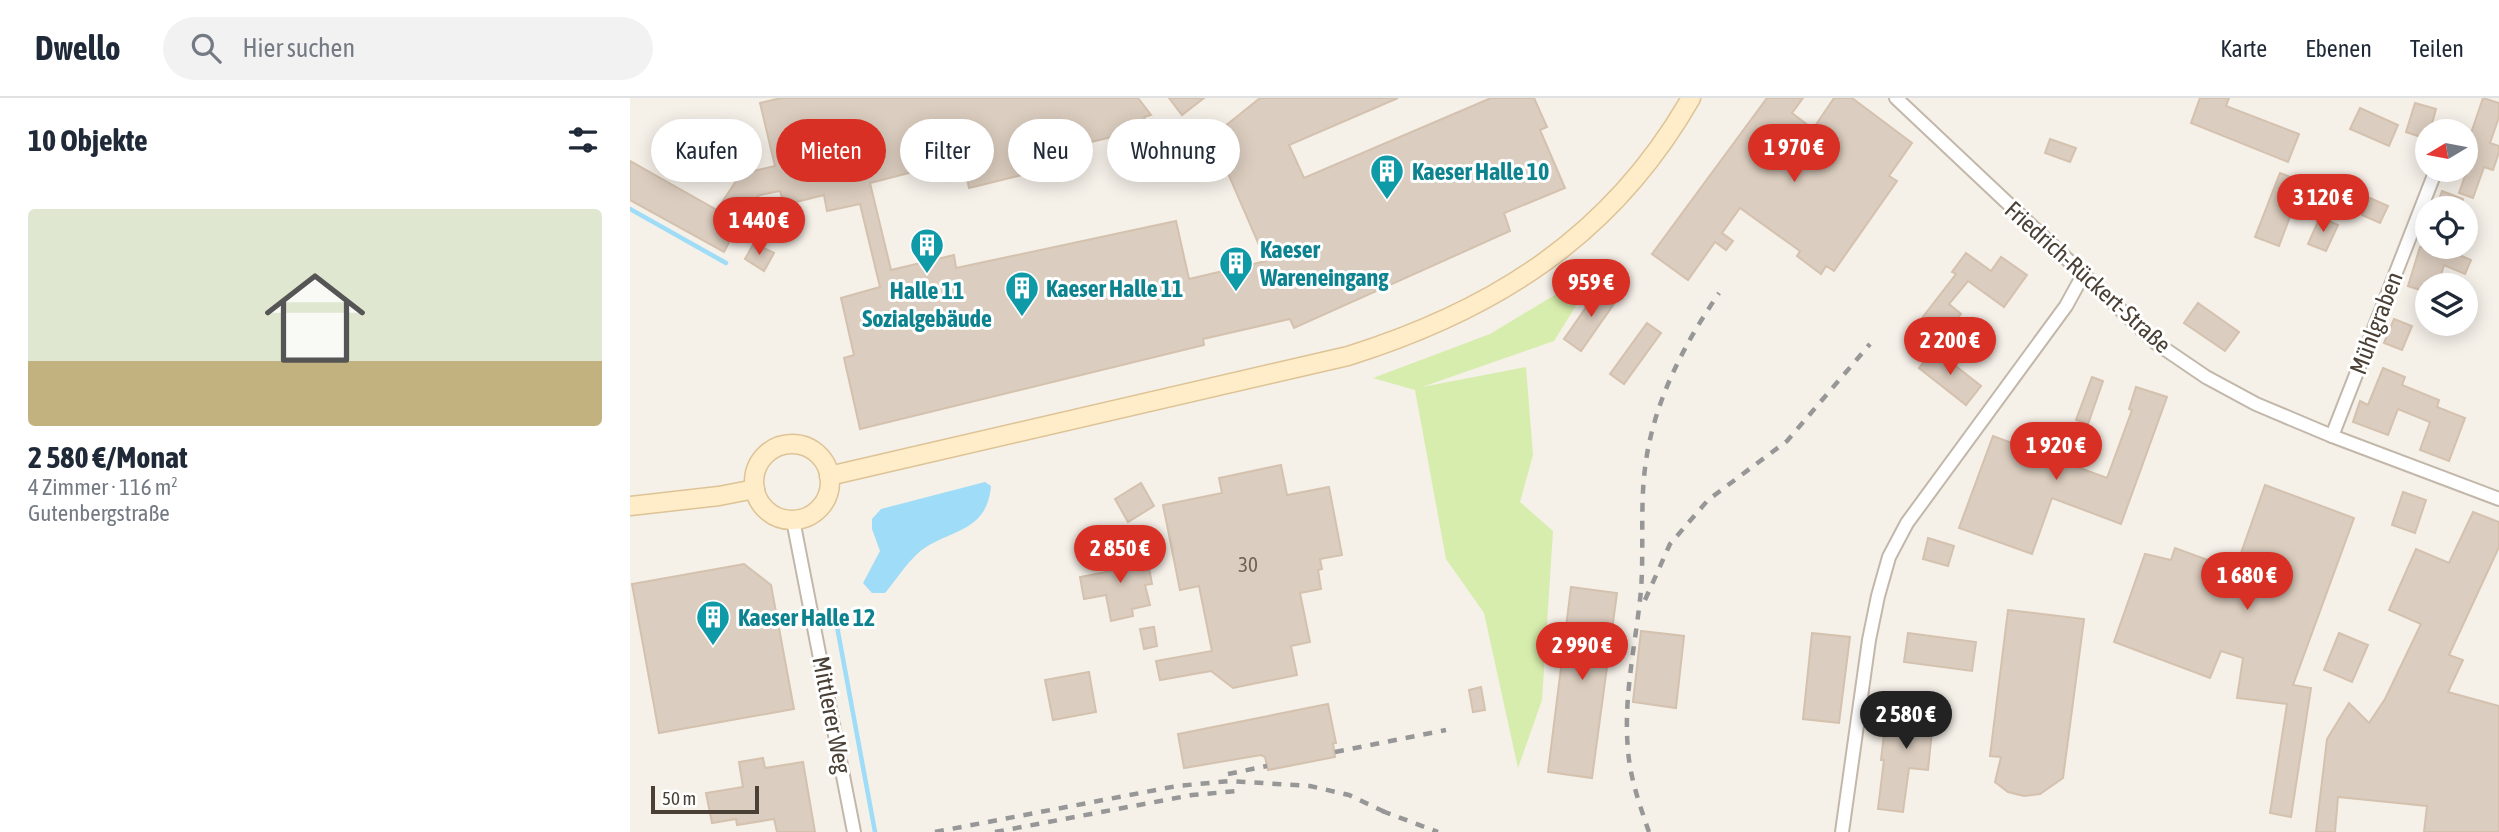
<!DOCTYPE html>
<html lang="de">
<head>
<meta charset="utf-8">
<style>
  body { margin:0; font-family:"Asap Condensed",sans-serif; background:#f2f2f3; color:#1f2937; height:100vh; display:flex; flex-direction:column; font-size:26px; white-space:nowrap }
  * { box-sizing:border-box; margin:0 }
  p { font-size:23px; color:#747a83 }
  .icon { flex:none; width:38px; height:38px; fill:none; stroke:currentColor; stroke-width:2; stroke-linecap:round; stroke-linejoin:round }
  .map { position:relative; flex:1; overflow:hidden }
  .sheet { display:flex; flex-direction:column; background:#fff; width:630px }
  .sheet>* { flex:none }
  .hud { position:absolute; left:21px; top:21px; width:665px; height:63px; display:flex; gap:14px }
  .needle { width:46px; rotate:260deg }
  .buttons { position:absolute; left:1785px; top:21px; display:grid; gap:14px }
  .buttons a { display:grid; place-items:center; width:63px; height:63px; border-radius:50%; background:#fff; box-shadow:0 4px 18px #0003; font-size:35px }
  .scale { position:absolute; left:21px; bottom:18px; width:108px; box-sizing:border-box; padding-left:7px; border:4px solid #4a4035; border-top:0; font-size:19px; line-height:24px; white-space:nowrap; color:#4a4035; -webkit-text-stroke:5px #fff; paint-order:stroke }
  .price { position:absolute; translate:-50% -60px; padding:0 16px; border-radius:24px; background:#d93025; color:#fff; font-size:23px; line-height:46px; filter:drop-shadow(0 2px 4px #0008) }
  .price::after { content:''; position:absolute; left:50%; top:42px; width:21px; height:16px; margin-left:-10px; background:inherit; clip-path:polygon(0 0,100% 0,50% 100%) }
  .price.selected { background:#222; color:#fff }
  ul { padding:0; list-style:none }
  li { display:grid; align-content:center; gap:14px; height:371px; padding:0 28px }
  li+li { border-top:2px solid #e0e1e3 }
  li span { display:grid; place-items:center; height:217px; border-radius:7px; color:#555 }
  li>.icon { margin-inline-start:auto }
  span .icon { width:126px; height:126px; fill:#fffc; stroke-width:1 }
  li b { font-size:30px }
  h2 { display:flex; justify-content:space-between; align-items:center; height:84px; padding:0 28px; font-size:30px }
  .tag { padding:0 24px; border-radius:32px; background:#fff; box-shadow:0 4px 18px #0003; font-size:24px; line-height:63px }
  .tag.selected { background:#d93025; color:#fff }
  header { display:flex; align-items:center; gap:42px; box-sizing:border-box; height:98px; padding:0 35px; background:#fff; border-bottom:2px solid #e0e1e3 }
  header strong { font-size:33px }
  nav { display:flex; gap:38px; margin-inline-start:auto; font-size:24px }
  .search { width:490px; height:63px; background:#f2f2f3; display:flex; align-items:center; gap:18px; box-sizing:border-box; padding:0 24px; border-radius:38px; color:#747a83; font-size:26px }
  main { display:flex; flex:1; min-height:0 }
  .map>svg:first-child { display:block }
  .green { fill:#d7edad }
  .water { fill:#9fdcf7 }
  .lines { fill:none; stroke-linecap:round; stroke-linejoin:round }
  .stream { stroke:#9fdcf7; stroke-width:4.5 }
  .building { fill:#dbcdbf; stroke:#d4c1ae; stroke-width:2 }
  .minor-casing { stroke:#c2b7a9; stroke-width:16 }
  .secondary-casing { stroke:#ddc395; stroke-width:21 }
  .minor { stroke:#fff; stroke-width:12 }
  .secondary { stroke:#ffecc8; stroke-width:18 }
  .rail { stroke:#979797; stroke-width:4.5; stroke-dasharray:9 9; stroke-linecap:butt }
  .labels { text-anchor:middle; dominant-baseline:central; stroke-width:6; stroke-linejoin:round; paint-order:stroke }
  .number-label { font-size:21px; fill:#6e6358 }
  .culture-label { font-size:24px; font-weight:bold; fill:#0d838f; stroke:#fff; text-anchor:start }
  .street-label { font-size:24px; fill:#4a4035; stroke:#fff }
</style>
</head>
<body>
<header>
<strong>Dwello</strong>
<div class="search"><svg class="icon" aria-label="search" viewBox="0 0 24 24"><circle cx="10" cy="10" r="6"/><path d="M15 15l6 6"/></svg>Hier suchen</div>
<nav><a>Karte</a><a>Ebenen</a><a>Teilen</a></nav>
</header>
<main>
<section class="sheet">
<h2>10 Objekte<svg class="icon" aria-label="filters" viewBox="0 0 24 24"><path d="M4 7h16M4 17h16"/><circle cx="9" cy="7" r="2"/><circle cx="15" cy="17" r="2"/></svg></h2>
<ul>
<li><span style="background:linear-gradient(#dfe7d0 70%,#c2b280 0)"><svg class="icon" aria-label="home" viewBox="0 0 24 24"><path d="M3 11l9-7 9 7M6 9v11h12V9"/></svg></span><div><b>2 580 €/Monat</b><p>4 Zimmer · 116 m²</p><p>Gutenbergstraße</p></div></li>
</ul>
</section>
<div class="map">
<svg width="1869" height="734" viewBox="0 0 1869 734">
  <rect width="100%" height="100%" fill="#f5f0e8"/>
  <path class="green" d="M943 186 955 193 924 243 792 289 896 269 903 357 890 404 923 433 912 602 888 670 854 515 816 461 785 292 743 280 860 236Z"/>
  <path class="water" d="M355 384 361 388C357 432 325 431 296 449 280 459 267 481 255 495H242L233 485 250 453 242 431V421L251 411Z"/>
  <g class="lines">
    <g class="stream">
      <path d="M0 111 96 165"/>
      <path d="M206 523 245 734"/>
    </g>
  </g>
  <g class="building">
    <path d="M151 0H508L521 17 514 19 518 30 445 48 450 63 339 90 333 61 240 85 261 172 324 157 326 170 546 123 559 181 636 163 597 73 589 76 568 50 630 0H768L659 47 674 80 861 0H904L917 29 910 32 935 90 874 115 880 133 664 230 660 221 573 241 574 247 230 331 214 260 224 257 211 200 250 189 230 106 197 113 194 97 154 107 150 93 130 97 122 102 94 154 0 102V63L87 112 108 80 115 75 145 68 130 5Z"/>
    <path d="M539 0H574L552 17Z"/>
    <path d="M1137 0H1173L1162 15 1183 31 1204 0H1222L1282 45 1259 78 1267 83 1204 173 1196 168 1191 176 1167 158 1170 153 1110 110 1092 135 1103 143 1096 152 1085 144 1058 182 1022 156Z"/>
    <path d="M1570 0H1599L1596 8 1669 36 1658 64 1561 25Z"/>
    <path d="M1853 0 1869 5V19L1860 45 1869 48V54L1863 72 1854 69 1843 100 1829 95 1836 75V36L1840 38Z"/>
    <path d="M1785 5 1806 11 1800 33H1797V41L1776 34Z"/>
    <path d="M1730 10 1768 27 1759 48 1720 31Z"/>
    <path d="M1420 41 1446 50 1440 64 1415 55Z"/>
    <path d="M1650 75 1673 84 1649 148 1625 139Z"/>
    <path d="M1812 93 1833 101 1830 110H1806Z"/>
    <path d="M1740 100 1758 108 1750 125 1732 117Z"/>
    <path d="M1690 119 1708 127 1696 153 1678 146Z"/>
    <path d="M124 145 144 155 134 173 115 161Z"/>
    <path d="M1790 149H1811L1841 162 1835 176 1814 167 1808 187 1799 184 1796 194 1778 188Z"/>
    <path d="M1336 155 1361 173 1371 159 1397 177 1374 209 1338 183 1319 206 1331 216 1298 259 1275 242 1326 176 1322 174Z"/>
    <path d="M971 188 988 200 951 253 934 241Z"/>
    <path d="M1568 205 1609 234 1595 253 1554 225Z"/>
    <path d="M1764 221 1782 228 1772 252 1754 245Z"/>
    <path d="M1017 225 1031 235 994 286 980 276Z"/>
    <path d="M1304 251 1351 288 1336 307 1289 270Z"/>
    <path d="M1753 270 1775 279 1772 287 1809 302 1807 309 1835 320 1819 363 1790 352 1800 324 1768 311 1758 337 1723 324 1730 303 1738 307Z"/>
    <path d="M1462 279 1473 283 1458 326 1446 322Z"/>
    <path d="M1506 289 1537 299 1491 426 1422 400 1402 456 1329 430 1363 338 1477 380 1502 312 1499 311Z"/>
    <path d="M651 367 657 397 699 389 712 457 690 461 692 471 688 472 691 491 670 495 680 544 661 548 667 577 603 590 581 573 530 582 526 563 582 553 569 488 550 492 533 407 592 395 589 380Z"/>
    <path d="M511 385 524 408 498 424 485 401Z"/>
    <path d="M1635 387 1724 420 1663 587 1681 590 1661 719 1640 715 1657 606 1607 600 1613 560 1591 553 1580 580 1484 544 1515 456 1541 462 1545 450 1605 472Z"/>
    <path d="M1773 394 1796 402 1785 435 1762 427Z"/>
    <path d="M1843 414 1869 424V449L1819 557 1833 562 1818 594 1869 608V734H1794L1797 708 1708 699 1705 734H1686L1697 641 1719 605 1739 625 1755 601 1791 526 1759 512 1786 451 1819 465Z"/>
    <path d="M1298 440 1324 448 1318 468 1293 461Z"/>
    <path d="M508 452 512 472 519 470 522 486 515 487 520 507 502 511 503 518 481 523 476 497 454 501 450 479 481 473 478 458Z"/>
    <path d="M114 466 141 487 164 611 29 635 2 486Z"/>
    <path d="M941 489 987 495 962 680 918 674Z"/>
    <path d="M1378 512 1454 521 1433 680 1410 696 1394 698 1378 694 1365 684 1371 659 1360 658Z"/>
    <path d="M524 529 527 548 514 551 510 531Z"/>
    <path d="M1011 533 1054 538 1046 610 1003 604Z"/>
    <path d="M1182 535 1220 539 1209 625 1173 621Z"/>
    <path d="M1278 535 1346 544 1342 573 1274 564Z"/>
    <path d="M1709 535 1738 547 1722 584 1694 572Z"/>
    <path d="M459 574 466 614 423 622 415 582Z"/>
    <path d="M851 589 855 612 843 614 839 592Z"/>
    <path d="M1271 599 1305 603 1298 672 1279 670 1273 714 1248 711 1254 662H1251L1254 636 1267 638Z"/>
    <path d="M698 606 706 645H703L705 659 638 672 635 659 631 657 554 670 548 636Z"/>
    <path d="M133 660 135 670 173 664 185 734H147L144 721 107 727 106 721 82 725 76 695 113 689 109 664Z"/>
  </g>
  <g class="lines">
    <g class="minor-casing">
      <g id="minor">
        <path d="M1266 0 1526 245 1576 279 1626 306 1702 338 1869 401"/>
        <path d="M1702 338 1806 72"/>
        <path d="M163 422 224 734"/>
        <path d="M1212 734 1239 542 1248 498 1259 459 1277 425 1436 208 1453 177"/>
      </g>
    </g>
    <g class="secondary-casing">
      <g id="secondary">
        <circle cx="162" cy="384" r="38"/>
        <path d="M199 378 718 258C865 212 982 138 1061 0"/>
        <path d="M0 408 89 398 125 391"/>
      </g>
    </g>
    <use href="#minor" class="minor"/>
    <use href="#secondary" class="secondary"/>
    <g class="rail">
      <path d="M1015 502 1040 446 1078 402 1157 343 1240 246"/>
      <path d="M705 654 816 632"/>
      <path d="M598 676 637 668"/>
      <path d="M752 713 808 734"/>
      <path d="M305 734 547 688 600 683 680 688 719 697 759 716"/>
      <path d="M365 734 562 697 608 693"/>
      <path d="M1019 734C1010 708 1000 680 998 652 993 598 1006 545 1011 492 1014 452 1010 410 1015 370 1023 305 1053 248 1089 195"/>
    </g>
  </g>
  <defs>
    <g id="building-pin" transform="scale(1.75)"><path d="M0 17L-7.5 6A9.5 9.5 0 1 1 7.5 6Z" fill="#0f9aa8" stroke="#fff"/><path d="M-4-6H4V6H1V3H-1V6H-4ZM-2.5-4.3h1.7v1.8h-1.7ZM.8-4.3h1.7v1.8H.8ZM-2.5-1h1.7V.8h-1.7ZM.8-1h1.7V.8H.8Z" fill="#fff"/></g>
  </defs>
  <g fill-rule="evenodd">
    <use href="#building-pin" x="757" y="73"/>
    <use href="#building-pin" x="297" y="147"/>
    <use href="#building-pin" x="606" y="165"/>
    <use href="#building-pin" x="392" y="190"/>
    <use href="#building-pin" x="83" y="519"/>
  </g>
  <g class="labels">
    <g class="number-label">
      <text x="618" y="466">30</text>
    </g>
    <g class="culture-label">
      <text x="782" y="73">Kaeser Halle 10</text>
      <text x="630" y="151">Kaeser<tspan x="630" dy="28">Wareneingang</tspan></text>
      <text x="416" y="190">Kaeser Halle 11</text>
      <text x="297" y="192" text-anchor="middle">Halle 11<tspan x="297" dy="28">Sozialgebäude</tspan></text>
      <text x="108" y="519">Kaeser Halle 12</text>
    </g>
    <g class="street-label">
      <text transform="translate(1458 179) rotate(42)">Friedrich-Rückert-Straße</text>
      <text transform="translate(1746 225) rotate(-69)">Mühlgraben</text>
      <text transform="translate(202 617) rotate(79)">Mittlerer Weg</text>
    </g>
  </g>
</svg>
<div class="buttons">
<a><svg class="needle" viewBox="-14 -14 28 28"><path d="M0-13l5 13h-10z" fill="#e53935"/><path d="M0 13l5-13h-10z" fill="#747a83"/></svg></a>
<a><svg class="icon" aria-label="locate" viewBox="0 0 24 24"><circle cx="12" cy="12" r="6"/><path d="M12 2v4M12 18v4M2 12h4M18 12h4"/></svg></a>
<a><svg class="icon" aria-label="layers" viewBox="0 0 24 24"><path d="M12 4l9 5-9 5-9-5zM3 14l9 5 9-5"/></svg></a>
</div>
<div class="scale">50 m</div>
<b class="price" style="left:1164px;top:86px">1 970 €</b>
<b class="price" style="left:1693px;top:136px">3 120 €</b>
<b class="price" style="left:129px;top:159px">1 440 €</b>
<b class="price" style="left:961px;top:221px">959 €</b>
<b class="price" style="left:1320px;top:279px">2 200 €</b>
<b class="price" style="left:1426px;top:384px">1 920 €</b>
<b class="price" style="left:490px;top:487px">2 850 €</b>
<b class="price" style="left:1617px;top:514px">1 680 €</b>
<b class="price" style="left:952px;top:584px">2 990 €</b>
<b class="price selected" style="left:1276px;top:653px">2 580 €</b>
<div class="hud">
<a class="tag">Kaufen</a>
<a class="tag selected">Mieten</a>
<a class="tag">Filter</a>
<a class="tag">Neu</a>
<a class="tag">Wohnung</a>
</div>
</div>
</main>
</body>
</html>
